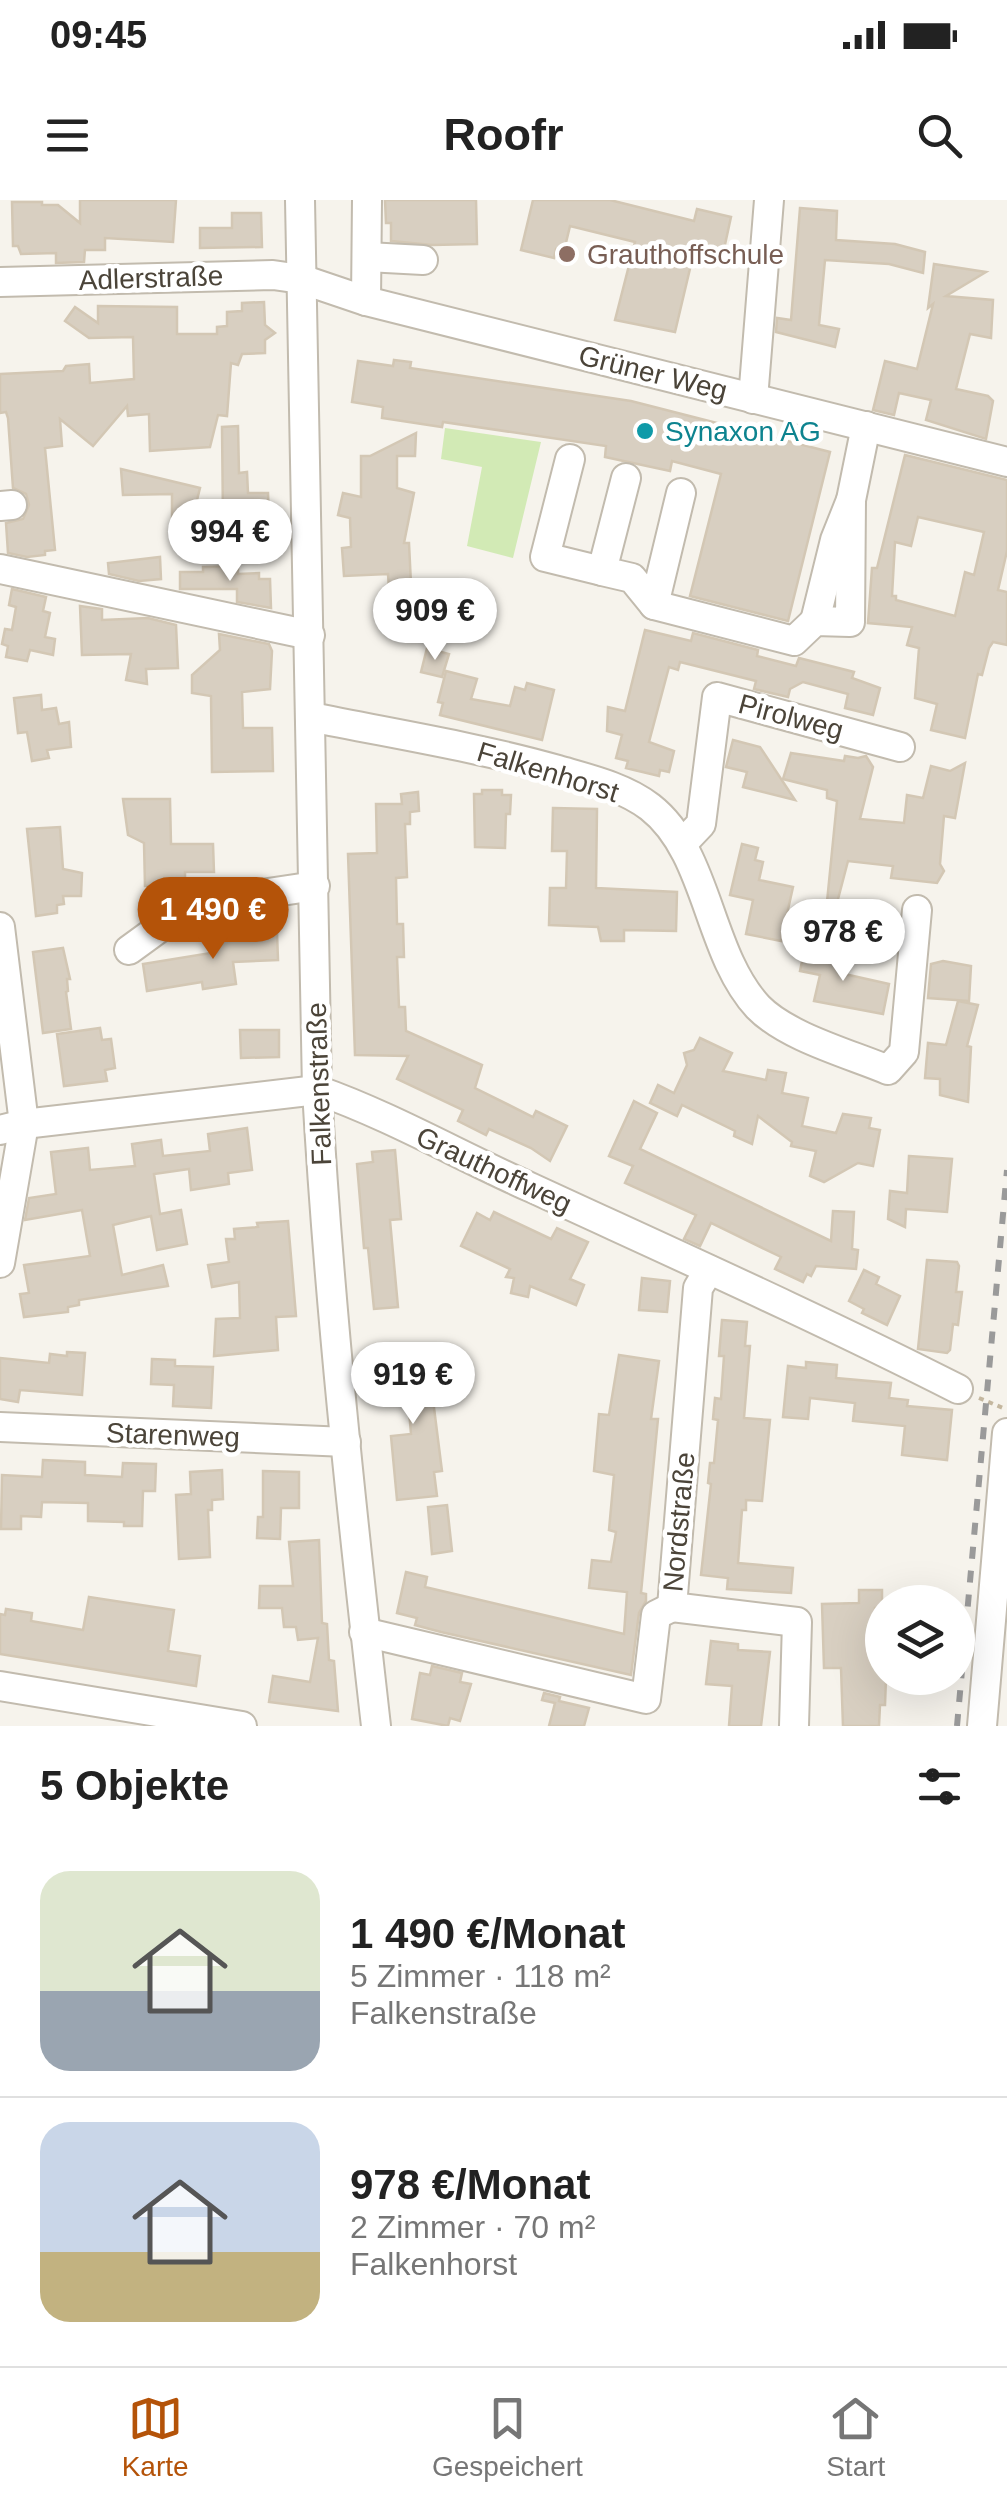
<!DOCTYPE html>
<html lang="de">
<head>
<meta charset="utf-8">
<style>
  body { margin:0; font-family:Arial,sans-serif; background:#f2f2f2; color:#222; height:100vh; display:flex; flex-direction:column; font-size:38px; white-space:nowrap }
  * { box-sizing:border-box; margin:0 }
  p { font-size:32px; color:#767676 }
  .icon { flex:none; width:55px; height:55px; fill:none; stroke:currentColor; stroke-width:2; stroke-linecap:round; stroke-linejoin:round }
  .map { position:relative; height:1526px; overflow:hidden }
  .details { display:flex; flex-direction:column; background:#fff; flex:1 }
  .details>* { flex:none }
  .tools { position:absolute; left:865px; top:1385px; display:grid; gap:20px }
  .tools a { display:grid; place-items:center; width:110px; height:110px; border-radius:50%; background:#fff; box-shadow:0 10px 40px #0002; font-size:50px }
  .price { position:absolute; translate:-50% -85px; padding:0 22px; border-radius:35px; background:#fff; color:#222; font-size:32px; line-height:65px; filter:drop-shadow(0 2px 5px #0008) }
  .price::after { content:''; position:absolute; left:50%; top:60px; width:30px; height:22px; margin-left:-15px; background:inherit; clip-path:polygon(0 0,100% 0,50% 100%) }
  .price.current { background:#b45309; color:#fff }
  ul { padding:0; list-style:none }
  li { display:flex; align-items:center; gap:30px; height:250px; padding:0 40px }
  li+li { border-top:2px solid #e0e0e0 }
  li span { display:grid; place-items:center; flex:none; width:280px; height:200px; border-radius:30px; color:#555 }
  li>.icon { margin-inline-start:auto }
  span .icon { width:120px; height:120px; fill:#fffc; stroke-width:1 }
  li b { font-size:42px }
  h2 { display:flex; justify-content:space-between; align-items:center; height:120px; padding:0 40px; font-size:42px }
  .status { display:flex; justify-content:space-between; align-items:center; height:70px; padding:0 50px; background:#fff; direction:ltr }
  .status svg { height:28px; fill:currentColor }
  header { display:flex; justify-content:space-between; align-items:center; height:130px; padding:0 40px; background:#fff; font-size:45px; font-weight:700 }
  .dock { display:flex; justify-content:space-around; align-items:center; height:140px; border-top:2px solid #e0e0e0; background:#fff; font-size:28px; color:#767676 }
  .dock a { display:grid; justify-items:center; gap:5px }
  .dock .current { color:#b45309 }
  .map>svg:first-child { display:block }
  .green { fill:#d2eab5 }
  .building { fill:#d8cfc1; stroke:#d3c7b4; stroke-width:2.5; fill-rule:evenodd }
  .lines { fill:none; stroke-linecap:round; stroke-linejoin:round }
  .minor-casing { stroke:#c2bbae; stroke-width:32 }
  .path { stroke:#c4b79f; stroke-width:4; stroke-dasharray:5 5; stroke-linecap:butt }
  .minor { stroke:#fff; stroke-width:28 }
  .rail { stroke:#9a9a9a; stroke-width:6; stroke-dasharray:12 12; stroke-linecap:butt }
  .education-dot { fill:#8d6e63; stroke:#fff; stroke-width:4 }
  .culture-dot { fill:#0f9aa8; stroke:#fff; stroke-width:4 }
  .labels { text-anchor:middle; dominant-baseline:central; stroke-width:9; stroke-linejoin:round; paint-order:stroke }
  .education-label { font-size:28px; fill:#785e54; stroke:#fff; text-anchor:start }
  .street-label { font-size:28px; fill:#4b4439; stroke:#fff }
  .culture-label { font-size:28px; fill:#0d838f; stroke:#fff; text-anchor:start }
</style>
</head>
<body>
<div class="status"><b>09:45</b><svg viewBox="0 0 49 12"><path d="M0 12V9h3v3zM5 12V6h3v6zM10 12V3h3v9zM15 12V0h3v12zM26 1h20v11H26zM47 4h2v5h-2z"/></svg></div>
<header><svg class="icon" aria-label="menu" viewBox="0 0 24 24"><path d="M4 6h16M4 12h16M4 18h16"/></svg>Roofr<svg class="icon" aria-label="search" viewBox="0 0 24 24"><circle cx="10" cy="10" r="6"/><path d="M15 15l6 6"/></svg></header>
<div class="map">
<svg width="1007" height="1526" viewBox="0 0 1007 1526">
  <rect width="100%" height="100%" fill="#f6f3ec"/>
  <path class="green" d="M445 228 541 242 513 358 467 346 482 267 441 259Z"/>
  <g class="building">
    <path d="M80 0H176L173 42 105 38V50H85L84 62 56 63V53L21 54 18 46H13L12 2H42V5H58L80 23Z"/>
    <path d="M385 0H476L477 44 432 45 391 41V23H386Z"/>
    <path d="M533 0H610L694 21 697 9 731 17 721 63 693 56 675 132 615 120 635 42 570 26 564 51 556 49 554 58 521 50Z"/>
    <path d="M800 8 837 11 836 40 895 44 925 52 923 73 889 64 825 60 819 125 839 129 835 147 776 132 777 118 791 120Z"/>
    <path d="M232 13H261L262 47 200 48V28H232Z"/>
    <path d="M934 64 986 72 946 96 993 100 991 138 970 134 956 189 988 196 993 201 986 239 926 220 931 200 899 193 894 215 873 210 885 161 917 169 933 104 928 108Z"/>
    <path d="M264 102 265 125 275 133 265 140V153L242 154 238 165 231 163 227 216 218 215 210 247 150 251 149 214 128 216 127 206 93 246 60 219 62 246 45 248 55 350 45 351V355L27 357 8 353 6 323 23 319 29 305 26 294 13 288 8 218 6 212 0 213V174L63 171 66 166 89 164 90 183 134 179 133 137 89 138 65 121 75 107 98 123V106L177 107V134H217V127L227 126V112L242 111V103Z"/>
    <path d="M394 160 411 162 410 168 631 201 830 252 788 421 690 396 721 274 672 261 670 271 605 257 606 246 443 222 442 227 382 218 383 207 352 202 358 161 393 166Z"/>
    <path d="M238 226 239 273 247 272 248 293H268L269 318 223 319 222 227Z"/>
    <path d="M416 233 415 256H397V288L414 293 404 343H409L411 384H421L422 404 390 405 388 374 344 376 342 348 351 347 350 318 338 315 343 293 361 297V256H370Z"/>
    <path d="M905 255 1007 280V351L998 390 1007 392V445L993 442 989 448 982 475 978 474 965 538 931 530 937 504 915 498 919 448 907 445 912 427 868 423 872 368H877ZM918 317 984 332 974 375 965 372 955 416 896 400V396H892L895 342 911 346Z"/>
    <path d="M121 269 200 288 191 324 172 319V294L123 295Z"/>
    <path d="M160 357 161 379 139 381 109 374 108 363Z"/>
    <path d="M238 366V374L259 373V379H270L271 408 237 402V389H180V372H203V367Z"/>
    <path d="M12 389 46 397 43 411 50 413 45 437 55 439 53 455 30 450 27 461 6 457 8 446 2 444 5 429 12 430 16 407 9 405Z"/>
    <path d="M80 406 102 409V420L148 418 176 425 178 468 146 469 147 484 126 480 131 454 82 455Z"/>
    <path d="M645 430 691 441 693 433 758 450 757 456 796 466 799 458 854 472 852 478 880 488 873 515 845 508 848 494 803 482 790 489 788 497 754 489 756 481 680 462 678 470 669 467 649 542 674 551 669 572 660 570 659 576 626 568 628 561 616 558 622 535 607 531 608 507 625 511Z"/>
    <path d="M219 434 269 444 272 451 270 489 242 492 243 528H272L273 571 212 572 211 496 192 493V475L220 450Z"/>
    <path d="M427 448 449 454 442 477 421 472Z"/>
    <path d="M446 471 477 479 471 499 510 506 515 487 525 490 527 483 554 490 542 540 440 515 443 503 438 502Z"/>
    <path d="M41 495 42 510 56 508 59 524 69 522 71 547 47 550 49 558 32 561 27 532 18 533 14 498Z"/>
    <path d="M733 540 760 547 795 600 743 587 747 572 726 567Z"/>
    <path d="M791 553 844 561 845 556 858 558 866 556 873 567 860 619 904 623 907 595 923 598 931 566 950 571 965 563 955 618 944 616 940 664 944 671 937 683 891 678 893 666 848 661 837 703 827 702 837 601 827 598V590L783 579Z"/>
    <path d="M482 590H502V595H511L510 614H506L505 648 475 647 474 594H482Z"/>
    <path d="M418 592 419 611 410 612V624H405L407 677 396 678 397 724H403L404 757H397L399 807H405L406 831 482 865 475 888 533 917 536 911 567 926 550 961 531 948 489 929 486 935 458 921 463 910 397 879 408 856 355 855 348 654 377 653 376 604H402L401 594Z"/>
    <path d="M123 599H170L171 644H213L214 672H185V686H145L144 643 128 635Z"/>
    <path d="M553 608 597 609 596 688 677 692 676 731 624 730V741H601L598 727 549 725 550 688H566L567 651H552Z"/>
    <path d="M60 627 63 669 82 673 81 696H63L64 704 57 705V713L36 716 27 629Z"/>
    <path d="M742 644 758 648 755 660 763 662 759 680 793 687 781 741 746 734 753 700 730 695Z"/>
    <path d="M277 732 278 760 233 762 236 784 203 789 202 782 147 791 143 764 217 752V735Z"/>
    <path d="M806 742 827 747 824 761 842 765 840 773 889 784 883 814 814 801 820 775 800 771Z"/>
    <path d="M63 748 70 779H67L68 791 66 792 71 829 43 833 33 752Z"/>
    <path d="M943 761 971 766 969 801 928 798 931 764Z"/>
    <path d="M958 801 978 805 967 846 971 847 968 902 940 895V879L925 878 928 843 946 845Z"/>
    <path d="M100 828 102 840 111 839 115 868 105 870 107 881 64 886 57 834Z"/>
    <path d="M240 830H279V857L241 858Z"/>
    <path d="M700 838 732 853 723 871 766 880 768 870 786 873 782 893 808 898 802 926 836 933 843 914 871 918 869 928 880 930 873 966 858 963 824 982 810 976 816 951 791 946 792 942 758 916 752 944 734 936 735 931 682 905 677 916 650 903 658 885 674 893 687 865 684 853 694 850Z"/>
    <path d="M634 901 657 913 640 949 831 1041 833 1011 854 1012 852 1049 858 1050 856 1069 816 1066 811 1076 807 1074 803 1082 775 1069 781 1057 711 1023 700 1046 684 1039 696 1015 625 983 633 966 609 956Z"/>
    <path d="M247 928 252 970 228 973 229 984 191 990 189 969 154 974 160 1014 181 1010 187 1044 157 1050 151 1016 113 1025 122 1075 163 1065 168 1086 79 1100V1105L68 1107V1112L24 1117 20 1094 29 1093 24 1065 90 1056 82 1010 25 1020 29 998 56 994 51 952 88 948 90 970 135 966 132 944 161 940 163 956 210 951 208 934Z"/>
    <path d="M395 950 401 1019 390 1020 398 1107 374 1109 368 1048H364L357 964 373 962 372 952Z"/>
    <path d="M909 956 952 959 947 1012 906 1009 905 1027 888 1019 890 991 907 993Z"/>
    <path d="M494 1012 551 1039 557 1028 588 1042 570 1079 584 1085 576 1105 530 1086 528 1097 511 1093 514 1078 506 1077 510 1069 461 1046 477 1013 490 1020Z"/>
    <path d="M288 1021 296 1116 276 1117 278 1150 214 1156 216 1119 240 1118 239 1082 212 1087 208 1065 229 1062 226 1039H235L234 1029 258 1027 257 1023Z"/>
    <path d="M927 1060 957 1062 959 1066 956 1092H962L958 1125 953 1124 950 1150 947 1153 918 1149Z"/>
    <path d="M864 1070 879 1077 876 1084 900 1096 887 1125 862 1113 864 1109 849 1101Z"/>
    <path d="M642 1078 670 1081 667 1112 639 1110Z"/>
    <path d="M722 1120 747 1122 745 1146H750L744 1218 770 1220 762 1301 746 1300V1310H742L738 1363 793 1368 791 1393 727 1389 728 1378 701 1375 711 1284 708 1283 710 1263H714L718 1220 713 1219 714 1208 715 1198 721 1199 724 1156H719Z"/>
    <path d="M402 1150 403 1162 406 1153 421 1152 424 1184H431L442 1271 434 1272 437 1296 397 1300 391 1236 411 1234 407 1187 381 1190 378 1156H383L382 1151Z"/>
    <path d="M67 1152 85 1153 82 1195 20 1190 18 1202 0 1199V1158L49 1163 50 1154 67 1156Z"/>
    <path d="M619 1155 659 1161 651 1219H658L641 1393 646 1394V1401L639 1413 631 1475 441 1432 415 1425 417 1418 397 1413 406 1372 427 1377 425 1387 624 1434 627 1392 589 1388 592 1360 611 1362 616 1332 609 1330 614 1275 594 1271 599 1214 609 1215Z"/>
    <path d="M152 1159 175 1160V1166L213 1167 211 1208 173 1206 174 1185 151 1184Z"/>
    <path d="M806 1162 837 1165 836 1178 891 1183 889 1198 908 1200 907 1206 952 1210 947 1260 902 1255 905 1226 853 1221 855 1203 810 1198 808 1219 783 1217 788 1166 806 1168Z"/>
    <path d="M43 1260 85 1262V1275L122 1277 123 1263 156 1264 155 1291H143L142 1326H124V1322L88 1321V1303L42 1302 41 1317 21 1316V1329H1L2 1275 42 1277Z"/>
    <path d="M222 1270 223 1299 212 1300V1310H208L210 1357 179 1359 176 1295 191 1294 190 1272Z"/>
    <path d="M263 1271 299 1272V1308H281L280 1339 257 1338 258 1317H263Z"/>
    <path d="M447 1305 452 1351 432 1354 428 1307Z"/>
    <path d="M319 1340 322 1423 327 1424 329 1460 334 1461 338 1511 269 1502 273 1476 310 1482 318 1438 298 1440 296 1427H284L282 1408H259L260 1386H293L289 1342Z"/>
    <path d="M859 1390H882V1408H875V1459L882 1458V1478H886L885 1505H880L879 1526H843L841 1468H824L822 1404 859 1403Z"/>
    <path d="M89 1397 174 1410 168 1451 200 1456 196 1486 0 1454V1414L5 1415 6 1409 32 1413 31 1421 83 1430Z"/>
    <path d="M711 1441 738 1444V1450L770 1452 761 1526H729L732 1486 706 1484Z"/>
    <path d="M432 1466 462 1473 460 1482 471 1484 460 1521 450 1518 448 1526 412 1519 420 1473 430 1475Z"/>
    <path d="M544 1493 560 1497 559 1501 589 1508 584 1526H549L555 1503 542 1500Z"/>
  </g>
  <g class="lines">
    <g class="minor-casing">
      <g id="minor">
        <path d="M300 0 317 890C329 1103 352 1315 376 1526"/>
        <path d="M367 57 423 60"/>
        <path d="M0 82 273 75 301 79 366 101 1007 262"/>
        <path d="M366 101 367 0"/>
        <path d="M753 199 769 0"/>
        <path d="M570 259 545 357 602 371"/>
        <path d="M626 278 602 371 632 378 654 405 681 293"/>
        <path d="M0 306 12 305"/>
        <path d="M0 369 310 435"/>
        <path d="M654 405 794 441 815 421 850 422 851 300"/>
        <path d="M815 421 835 340 851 300 866 226"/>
        <path d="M311 517C394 534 477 547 558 570 589 579 624 587 650 607 709 653 707 752 758 807 787 837 850 854 888 870L904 852 917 710"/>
        <path d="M682 644 701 624 717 497 900 547"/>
        <path d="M0 727 24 924 0 1063"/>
        <path d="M129 750 162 726 201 703 315 686"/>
        <path d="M0 930 24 924 317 890C391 916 460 956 532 988 675 1054 818 1118 958 1189"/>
        <path d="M709 1070 698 1088 672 1407 797 1422 794 1526"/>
        <path d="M0 1227 346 1242"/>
        <path d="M364 1432 646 1499 656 1415 672 1407"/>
        <path d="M0 1486 242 1526"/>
        <path d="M982 1526 1007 1233"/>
      </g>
    </g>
    <path class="path" d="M979 1198 1003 1208"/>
    <use href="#minor" class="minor"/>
    <path class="rail" d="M957 1526 1007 970"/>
  </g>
  <circle class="education-dot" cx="567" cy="54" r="10"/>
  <circle class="culture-dot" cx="645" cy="231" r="10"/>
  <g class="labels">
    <g class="education-label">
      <text x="587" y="54">Grauthoffschule</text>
    </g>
    <g class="street-label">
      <text transform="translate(151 78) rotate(-2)">Adlerstraße</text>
      <text transform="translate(653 173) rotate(14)">Grüner Weg</text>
      <text transform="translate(791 517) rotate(15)">Pirolweg</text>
      <text transform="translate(548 572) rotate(17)">Falkenhorst</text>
      <text transform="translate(319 884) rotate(-92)">Falkenstraße</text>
      <text transform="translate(494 970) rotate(25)">Grauthoffweg</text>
      <text transform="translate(173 1235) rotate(2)">Starenweg</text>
      <text transform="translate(679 1322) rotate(-85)">Nordstraße</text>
    </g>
    <g class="culture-label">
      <text x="665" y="231">Synaxon AG</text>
    </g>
  </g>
</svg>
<div class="tools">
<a><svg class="icon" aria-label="layers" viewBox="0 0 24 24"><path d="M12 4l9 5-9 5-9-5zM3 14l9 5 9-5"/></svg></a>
</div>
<b class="price" style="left:230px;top:384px">994 €</b>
<b class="price" style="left:435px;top:463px">909 €</b>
<b class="price current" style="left:213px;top:762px">1 490 €</b>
<b class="price" style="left:843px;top:784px">978 €</b>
<b class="price" style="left:413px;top:1227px">919 €</b>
</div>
<section class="details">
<h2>5 Objekte<svg class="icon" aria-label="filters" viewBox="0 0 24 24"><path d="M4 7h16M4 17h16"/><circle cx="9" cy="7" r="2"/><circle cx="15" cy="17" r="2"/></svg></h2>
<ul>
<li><span style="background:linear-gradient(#dfe7d0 60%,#9aa5b1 0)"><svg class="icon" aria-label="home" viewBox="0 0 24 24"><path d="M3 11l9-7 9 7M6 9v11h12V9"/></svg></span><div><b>1 490 €/Monat</b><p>5 Zimmer · 118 m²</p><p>Falkenstraße</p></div></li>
<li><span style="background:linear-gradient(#c9d6e8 65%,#c2b280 0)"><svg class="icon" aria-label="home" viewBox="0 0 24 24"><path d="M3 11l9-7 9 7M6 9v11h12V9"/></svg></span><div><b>978 €/Monat</b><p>2 Zimmer · 70 m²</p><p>Falkenhorst</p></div></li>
</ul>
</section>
<nav class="dock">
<a class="current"><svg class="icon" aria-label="map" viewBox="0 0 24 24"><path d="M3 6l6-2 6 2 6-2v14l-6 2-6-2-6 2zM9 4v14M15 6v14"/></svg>Karte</a>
<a><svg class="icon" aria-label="saved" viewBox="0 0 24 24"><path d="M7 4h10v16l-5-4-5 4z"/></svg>Gespeichert</a>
<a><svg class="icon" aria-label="home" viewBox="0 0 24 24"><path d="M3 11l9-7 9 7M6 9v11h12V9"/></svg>Start</a>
</nav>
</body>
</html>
